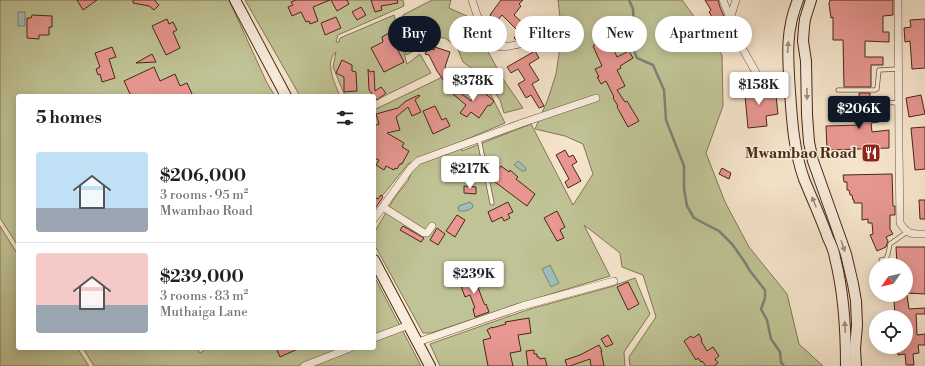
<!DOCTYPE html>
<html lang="en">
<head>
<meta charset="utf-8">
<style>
  body { margin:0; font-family:"Libre Bodoni",serif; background:#f6f6f6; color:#202124; height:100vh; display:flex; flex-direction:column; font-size:15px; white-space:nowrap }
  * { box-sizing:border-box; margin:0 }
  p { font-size:13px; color:#757577 }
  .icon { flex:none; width:22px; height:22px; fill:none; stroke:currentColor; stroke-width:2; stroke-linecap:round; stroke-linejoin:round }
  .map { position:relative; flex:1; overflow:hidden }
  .side { position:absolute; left:16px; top:94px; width:360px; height:256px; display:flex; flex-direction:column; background:#fff; border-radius:4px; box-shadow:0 2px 10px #0003 }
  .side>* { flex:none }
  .top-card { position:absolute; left:388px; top:16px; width:380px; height:36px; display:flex; gap:8px }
  .needle { width:26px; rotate:236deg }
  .fabs { position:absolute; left:869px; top:258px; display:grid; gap:8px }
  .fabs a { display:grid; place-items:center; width:44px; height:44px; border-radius:50%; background:#fff; box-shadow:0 2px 10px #0003; font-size:20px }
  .price { position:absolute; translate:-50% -34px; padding:0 9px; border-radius:4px; background:#fff; color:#222; font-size:13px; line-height:26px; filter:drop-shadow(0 1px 2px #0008) }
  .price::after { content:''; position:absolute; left:50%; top:24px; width:12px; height:9px; margin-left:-6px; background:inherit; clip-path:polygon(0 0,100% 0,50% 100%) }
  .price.on { background:#111827; color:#fff }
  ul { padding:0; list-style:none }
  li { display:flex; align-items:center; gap:12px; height:100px; padding:0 20px }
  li+li { border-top:1px solid #e0e0e0 }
  li span { display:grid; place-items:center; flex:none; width:112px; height:80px; border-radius:4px; color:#555 }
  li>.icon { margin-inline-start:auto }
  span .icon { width:48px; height:48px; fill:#fffc; stroke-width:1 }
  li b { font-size:17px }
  h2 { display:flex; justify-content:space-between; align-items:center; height:48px; padding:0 20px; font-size:17px }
  .pill { padding:0 14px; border-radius:18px; background:#fff; box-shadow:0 2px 10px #0003; font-size:14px; line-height:36px }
  .pill.on { background:#111827; color:#fff }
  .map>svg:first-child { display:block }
  .green { fill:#c0c395; stroke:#847654 }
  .water { fill:#9dbfba; stroke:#7b8377 }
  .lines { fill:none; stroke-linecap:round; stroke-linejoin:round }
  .stream { stroke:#7b8377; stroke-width:2.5 }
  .building { fill:#e89792; stroke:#482812 }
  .service-casing { stroke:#745741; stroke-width:5 }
  .minor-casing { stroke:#745741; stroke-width:8 }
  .secondary-casing { stroke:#482812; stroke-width:12 }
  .service { stroke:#f9eede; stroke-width:3.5 }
  .minor { stroke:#f9eede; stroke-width:7 }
  .secondary { stroke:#f9eede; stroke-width:10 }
  .oneway { fill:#a08b78 }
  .labels { text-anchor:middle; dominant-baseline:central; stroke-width:3; stroke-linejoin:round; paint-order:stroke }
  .poi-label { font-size:15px; font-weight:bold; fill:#482812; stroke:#f9eede; text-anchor:end }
</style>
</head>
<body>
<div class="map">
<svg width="925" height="366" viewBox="0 0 925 366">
  <rect width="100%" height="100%" fill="#f6e5cd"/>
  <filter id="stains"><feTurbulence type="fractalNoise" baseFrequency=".005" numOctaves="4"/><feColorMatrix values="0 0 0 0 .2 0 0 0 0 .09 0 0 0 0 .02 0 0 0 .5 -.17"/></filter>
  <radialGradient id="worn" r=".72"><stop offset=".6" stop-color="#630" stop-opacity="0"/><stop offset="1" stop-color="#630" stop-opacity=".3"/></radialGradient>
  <g class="green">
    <path d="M0 0H229L267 83 275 96H18V246L0 218Z"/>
    <path d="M245 0H403L404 6 338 35 336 42H339L340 38 394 15 407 64 420 54 431 73 374 101V96H345L333 67 336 52C324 62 335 84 340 96H300Z"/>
    <path d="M432 0H451L449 8 469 17 503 79 523 108 504 113 500 100 485 78 463 62 457 47 445 38 434 37 420 48 406 55 403 34V15Z"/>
    <path d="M558 0H682L722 55 723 106 706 153 725 202 749 247 787 294 799 344 823 366H630L629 357 656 317 643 275 622 267 620 253 584 225 610 276 521 303 431 333H423L374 244V233L395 197 408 181 416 161 408 164 374 206V110L461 68 485 83 505 123 460 142 462 151 531 124 573 205 593 174 583 144 565 136 535 129 548 99 556 74 562 34Z"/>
    <path d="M0 226 18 255V348H77L89 366H0Z"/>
    <path d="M374 276 421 366H94L83 348H200L198 350 200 353 208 348H374Z"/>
    <path d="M635 278 650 314 624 352 625 366H440L430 344 530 309 610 287Z"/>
  </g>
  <g class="water">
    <rect x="18" y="12" width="7" height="14"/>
    <path d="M518 161 525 167 526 170 525 171H522L514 165Z"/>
    <path d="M470 202 472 204 473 207C470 210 463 212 459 211L458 208 459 206Z"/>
    <path d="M550 265 559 283 551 287 542 269Z"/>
  </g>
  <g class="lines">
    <path class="stream" d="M629 0 633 9 634 32 631 44 637 58 653 65 664 90 666 120 684 166V189L687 206 694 218 719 231 732 244 744 261 750 271 765 290V298L761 309 767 320 771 339 780 352 781 362 784 366"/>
  </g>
  <g class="building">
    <path d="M77 0H97L83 10Z"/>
    <path d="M133 0H155L156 2 159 5 154 10 149 6 133 3Z"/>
    <path d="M296 0H330L313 7 318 21 310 24 309 21 306 22 301 12 292 16 288 7 293 5 291 2Z"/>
    <path d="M331 0H347L349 4 337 11Z"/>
    <path d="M371 0H397L398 3 381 6 382 10 375 12Z"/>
    <path d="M501 0H523L519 4 521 6 514 15 526 26 527 25 536 34 532 38 530 37H527L525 36 524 38 516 40 514 38 519 32 502 15 497 21 490 15Z"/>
    <path d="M705 0H718L720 7 725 19 726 22 724 23 727 27 728 31 720 36 714 27 717 25 709 12 711 10Z"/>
    <path d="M830 0H893V15L883 16V32H889V42L865 41V57H883V65H871V87H844L843 40H833V17L831 18 829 4Z"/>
    <path d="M361 7 366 15 357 20 352 12Z"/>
    <path d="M32 15 52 16V27H49V35H39V39L27 38V18H31Z"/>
    <path d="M336 17 341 28 325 35 321 23Z"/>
    <path d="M167 19 169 24 173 22 177 30 173 32 180 48 166 55 152 26Z"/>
    <path d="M925 19V68L912 69 910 41 905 42 904 28 911 27 910 20Z"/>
    <path d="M551 24 554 36 546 38 542 27Z"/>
    <path d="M604 27 611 41H610L617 57 629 51 633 58 620 66 621 68 617 70 625 86 617 90 625 102 627 101 639 121 628 127 617 107 618 106 613 98 614 97 606 81 601 84 597 77H599L595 69 602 66 593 46 596 44 595 42 600 40 596 31Z"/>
    <path d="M389 33 404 62 384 72 371 48 383 42 382 37Z"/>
    <path d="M112 47 116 57 109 59 115 78 102 82 100 74 98 75 96 69 100 67 95 53Z"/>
    <path d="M435 47 450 52 445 67 451 77 444 81 437 71 429 55 425 54 428 48 434 50Z"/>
    <path d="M535 51 539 58 529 64 539 80 532 84 544 106 539 108 531 95 526 98 518 84 525 80 518 69 511 73 507 67Z"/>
    <path d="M152 54 156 62 136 63Z"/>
    <path d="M342 60 352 65V71L356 72 357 91 344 92V77L336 73Z"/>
    <path d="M154 67 160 81 175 74 180 86 187 83 193 96H131L124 81Z"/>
    <path d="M368 69 370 72 374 71 375 91 381 87 386 93 377 100 369 90Z"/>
    <path d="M757 84 758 93 772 90 773 97 776 96 778 114 766 116 767 126 748 128 744 85Z"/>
    <path d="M450 85 471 101 480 89 494 101 490 106 488 105 479 118 471 112 467 117 460 113 466 105 447 89Z"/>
    <path d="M859 93H870V106H871V108H878L879 122 871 123 872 132 889 130V148L827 150 826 126 859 125V112H849V106H854V99H859Z"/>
    <path d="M419 95 420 96 415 100 421 112 412 116 408 107 396 117 400 130 387 133 404 143 402 147 409 151 402 164H400L397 169 395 168 394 170 386 166 384 170 376 165 379 160 374 158V126L379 124 376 114 398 108 406 101Z"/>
    <path d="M921 95 925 114 909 117 906 98Z"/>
    <path d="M435 106 442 120 446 118 450 126 433 134 423 111Z"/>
    <path d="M925 127V169L915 170 911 128Z"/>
    <path d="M565 150 569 157 573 155 577 162 572 165 581 181 568 188 565 182 569 179 556 155Z"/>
    <path d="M501 166 509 172 510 170 518 177 516 179 535 194 527 206 491 179Z"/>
    <path d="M722 168 731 173 729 179 719 174Z"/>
    <path d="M892 174 893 206H895V215H890V229L893 234 886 237 888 241 886 247 877 251 870 235 873 234 872 223H868V219L862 220V203H854V200H853L852 195H850L849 190H847V182H844L843 175Z"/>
    <path d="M464 186 476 187V194L464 193Z"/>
    <path d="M381 195 383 197 374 210V197L378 199Z"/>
    <path d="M919 200H925V219H920Z"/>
    <path d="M508 202 513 212 508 214 510 218 504 221 502 217 492 222 488 212Z"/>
    <path d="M557 211 565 227 560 230 564 238 557 241 544 218Z"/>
    <path d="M457 215 465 220 455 237 446 231Z"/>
    <path d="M403 226 424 238 421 242 400 230Z"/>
    <path d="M437 228 445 234 438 245 430 240Z"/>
    <path d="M896 247H925V294L906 293V265H897Z"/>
    <path d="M469 274 471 280 475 279 483 301 485 305 486 304 489 312 475 317 473 309 475 308 470 295 465 297 461 286 464 285 461 277Z"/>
    <path d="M628 282 639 304 628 310 617 287Z"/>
    <path d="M897 295H907L909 309 925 308V314H916L917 335 925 334V345H918L919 353 913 354 914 365H906L905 354 898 355V347H906V317H895L894 299H897Z"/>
    <path d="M529 318 531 333 518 335 521 351 510 353 513 366H488L483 340 491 338 487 330 492 327V328L506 324 505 322Z"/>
    <path d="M699 334 702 340 701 341 707 351 713 347 719 356 715 359 718 363 714 366H706L702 361 701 362 698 358 696 360 684 341 691 336 693 338Z"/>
    <path d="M608 335 613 344 606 347 601 339Z"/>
    <path d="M599 345 602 351H601L604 366H591L590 359 570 366H567L565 360 580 355Z"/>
    <path d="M276 348H300L280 357Z"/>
    <path d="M534 350V354H537V357H539L540 359 545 358 547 366H528L526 351Z"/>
  </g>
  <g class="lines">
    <g class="service-casing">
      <g id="service">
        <path d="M838 90H875L877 89 879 70 898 69"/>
        <path d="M874 100 880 102 898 103"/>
        <path d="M479 139 492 203"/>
        <path d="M881 260 886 259 888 254 890 244 907 232"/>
      </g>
    </g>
    <g class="minor-casing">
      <g id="minor">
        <path d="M472 0 477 15 492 44C503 50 517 44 529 42"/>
        <path d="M723 0 730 18"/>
        <path d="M736 0 730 19 733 32 762 83"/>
        <path d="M898 0 899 150 900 223C908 235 912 234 925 234"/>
        <path d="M383 207 424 233H427L432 226"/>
        <path d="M374 219 410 169 418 161 522 123 596 98"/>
        <path d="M374 338 409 325"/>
        <path d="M418 342 522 306 614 281"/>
        <path d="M304 366 350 348"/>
      </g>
    </g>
    <g class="secondary-casing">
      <g id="secondary">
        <path d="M235 0 286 96"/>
        <path d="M798 0C785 31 788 59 790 92 792 122 794 151 804 179 812 199 821 218 828 238 831 244 834 251 835 258 844 293 846 330 846 366"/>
        <path d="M811 0 805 19 804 27 803 41 806 61 807 115 809 142 813 161 846 254 853 284 856 301 857 325 855 349 856 366"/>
        <path d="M374 260 430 366"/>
      </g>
    </g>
    <use href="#service" class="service"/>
    <use href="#minor" class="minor"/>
    <use href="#secondary" class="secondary"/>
  </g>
  <defs><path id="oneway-solid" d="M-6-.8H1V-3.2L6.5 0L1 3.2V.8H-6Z"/></defs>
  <g class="oneway">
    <use href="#oneway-solid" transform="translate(788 47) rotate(-86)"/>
    <use href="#oneway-solid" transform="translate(807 94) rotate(89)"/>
    <use href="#oneway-solid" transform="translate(814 202) rotate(-112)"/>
    <use href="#oneway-solid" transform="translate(843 246) rotate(71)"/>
    <use href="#oneway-solid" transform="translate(845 327) rotate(-94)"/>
  </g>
  <defs>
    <g id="restaurant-square" transform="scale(1)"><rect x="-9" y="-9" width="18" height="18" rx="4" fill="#8f2418" stroke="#f9eede"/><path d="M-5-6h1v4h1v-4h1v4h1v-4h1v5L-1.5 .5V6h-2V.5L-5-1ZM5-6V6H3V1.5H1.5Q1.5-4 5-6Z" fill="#fff"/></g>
  </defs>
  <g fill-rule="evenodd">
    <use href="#restaurant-square" x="871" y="153"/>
  </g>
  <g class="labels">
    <g class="poi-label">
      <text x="857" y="153">Mwambao Road</text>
    </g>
  </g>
  <rect width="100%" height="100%" filter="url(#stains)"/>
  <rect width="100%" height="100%" fill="url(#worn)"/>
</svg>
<div class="fabs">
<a><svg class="needle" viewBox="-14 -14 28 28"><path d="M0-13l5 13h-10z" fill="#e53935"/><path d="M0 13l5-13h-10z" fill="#757577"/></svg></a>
<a><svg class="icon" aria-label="locate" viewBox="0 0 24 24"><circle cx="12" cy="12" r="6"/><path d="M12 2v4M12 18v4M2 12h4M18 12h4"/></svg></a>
</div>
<b class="price" style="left:473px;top:102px">$378K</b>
<b class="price" style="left:759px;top:106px">$158K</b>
<b class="price on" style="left:859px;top:130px">$206K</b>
<b class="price" style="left:470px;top:190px">$217K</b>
<b class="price" style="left:474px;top:295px">$239K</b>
<div class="top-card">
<a class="pill on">Buy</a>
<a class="pill">Rent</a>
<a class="pill">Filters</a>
<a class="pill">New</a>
<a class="pill">Apartment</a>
</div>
<section class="side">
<h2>5 homes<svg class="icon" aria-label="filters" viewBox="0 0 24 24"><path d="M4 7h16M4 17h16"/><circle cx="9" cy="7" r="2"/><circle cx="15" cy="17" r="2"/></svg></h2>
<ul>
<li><span style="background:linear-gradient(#bfe0f5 70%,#9aa5b1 0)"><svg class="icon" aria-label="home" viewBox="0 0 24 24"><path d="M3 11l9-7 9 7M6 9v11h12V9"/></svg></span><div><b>$206,000</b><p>3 rooms · 95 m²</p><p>Mwambao Road</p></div></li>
<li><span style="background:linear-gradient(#f6c9c9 65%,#9aa5b1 0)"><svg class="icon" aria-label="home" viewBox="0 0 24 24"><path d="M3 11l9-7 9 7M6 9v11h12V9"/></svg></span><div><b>$239,000</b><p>3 rooms · 83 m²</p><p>Muthaiga Lane</p></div></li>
</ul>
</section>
</div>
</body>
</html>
